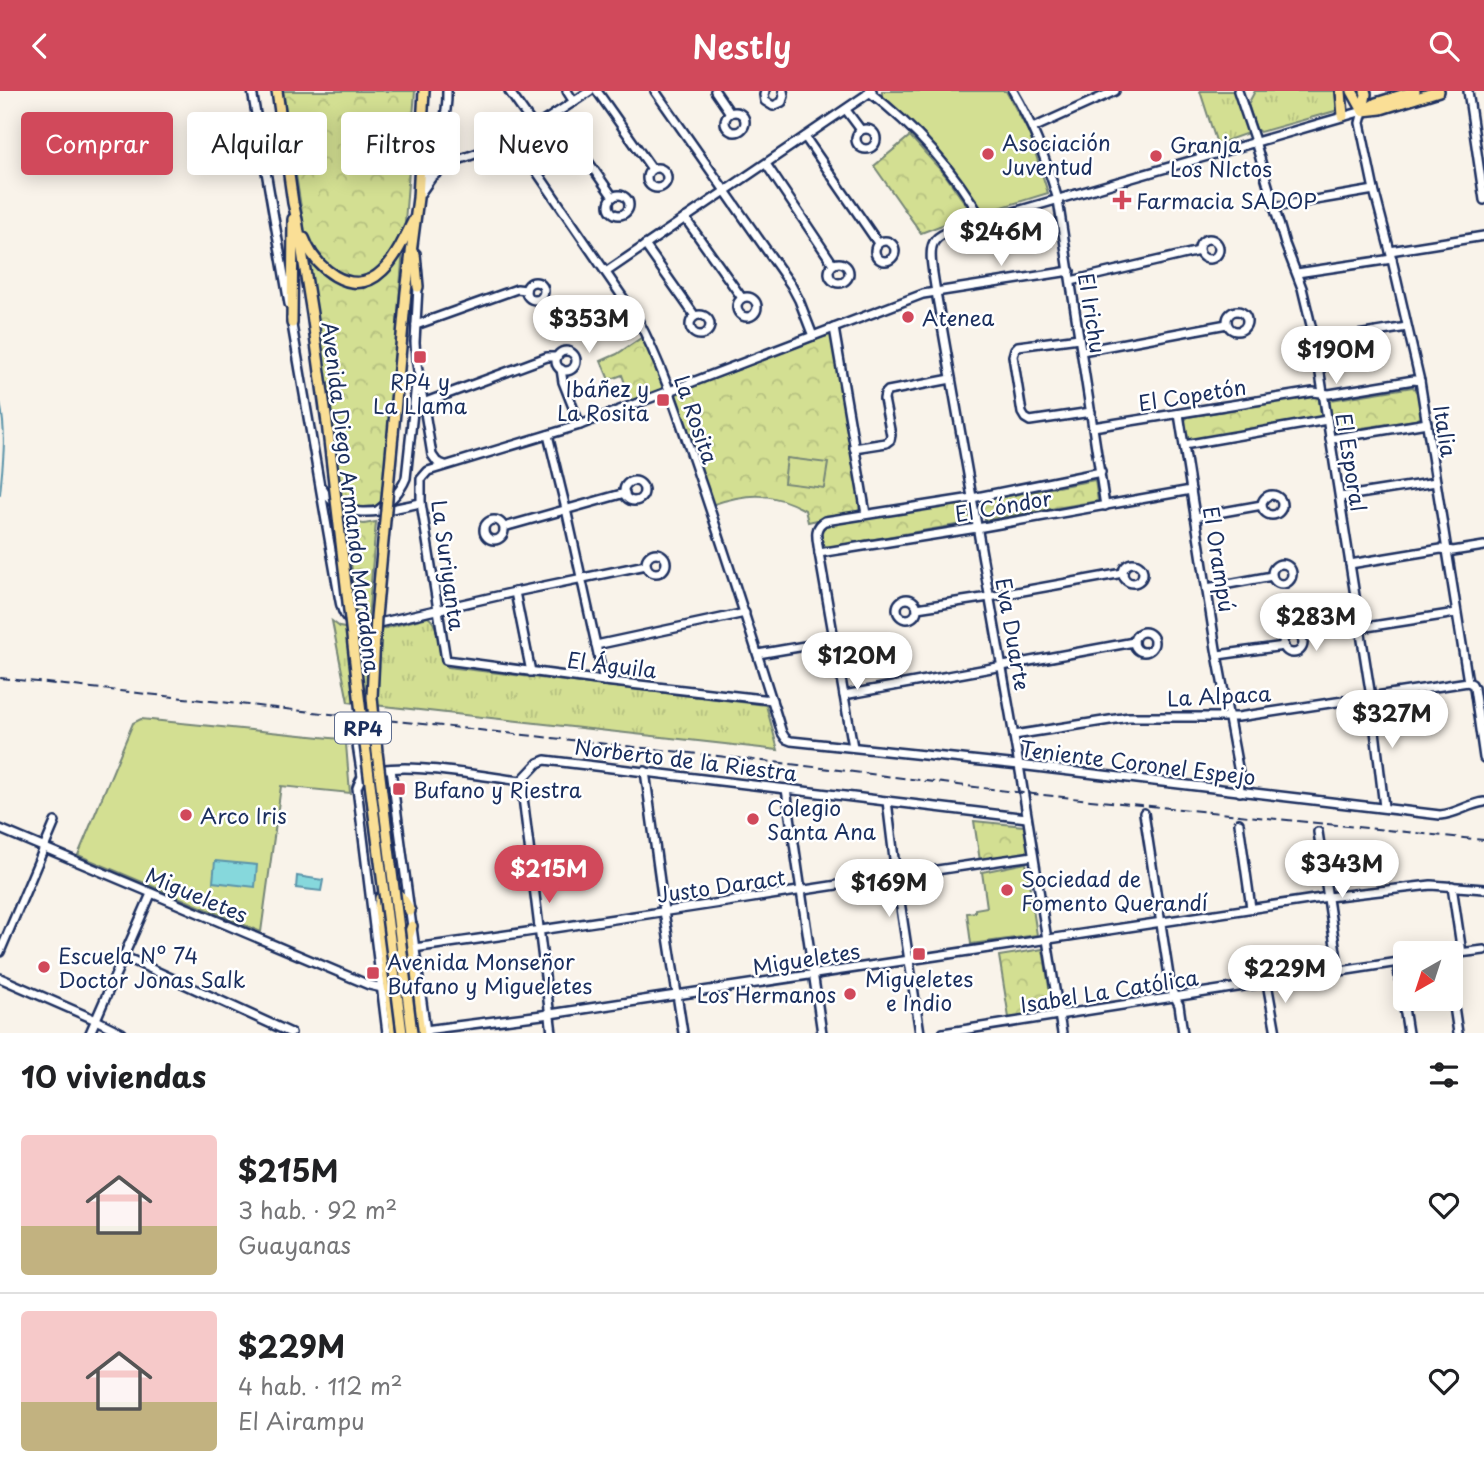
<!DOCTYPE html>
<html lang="es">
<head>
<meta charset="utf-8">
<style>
  body { margin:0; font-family:"Playpen Sans",sans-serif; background:#f6f6f6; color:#202124; height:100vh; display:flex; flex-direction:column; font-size:26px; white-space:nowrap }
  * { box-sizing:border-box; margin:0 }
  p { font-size:23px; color:#757577 }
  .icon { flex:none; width:38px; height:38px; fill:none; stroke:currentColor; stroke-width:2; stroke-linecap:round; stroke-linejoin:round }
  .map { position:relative; height:942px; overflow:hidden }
  .side { display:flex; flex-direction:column; background:#fff; flex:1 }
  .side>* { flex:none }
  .banner { position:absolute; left:21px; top:21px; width:700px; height:63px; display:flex; gap:14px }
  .needle { width:46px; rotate:219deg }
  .buttons { position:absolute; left:1393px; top:850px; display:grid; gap:14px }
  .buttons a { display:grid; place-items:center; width:70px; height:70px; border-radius:7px; background:#fff; box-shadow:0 4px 18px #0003; font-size:35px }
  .price { position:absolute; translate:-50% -60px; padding:0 16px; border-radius:24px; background:#fff; color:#222; font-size:23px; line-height:46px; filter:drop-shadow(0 2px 4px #0008) }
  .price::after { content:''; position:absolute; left:50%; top:42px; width:21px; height:16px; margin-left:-10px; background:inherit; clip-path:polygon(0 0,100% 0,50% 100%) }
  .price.selected { background:#d1495b; color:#fff }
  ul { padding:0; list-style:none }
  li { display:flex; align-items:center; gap:21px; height:175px; padding:0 21px }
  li+li { border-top:2px solid #e0e0e0 }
  li span { display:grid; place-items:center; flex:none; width:196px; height:140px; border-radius:7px; color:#555 }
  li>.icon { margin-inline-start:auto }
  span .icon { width:84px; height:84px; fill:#fffc; stroke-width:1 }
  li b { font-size:30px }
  h2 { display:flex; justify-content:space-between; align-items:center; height:84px; padding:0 21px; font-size:30px }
  .tag { padding:0 24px; border-radius:7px; background:#fff; box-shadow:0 4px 18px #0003; font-size:24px; line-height:63px }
  .tag.selected { background:#d1495b; color:#fff }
  header { display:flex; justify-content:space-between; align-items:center; height:91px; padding:0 21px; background:#d1495b; color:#fff; font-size:32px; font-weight:600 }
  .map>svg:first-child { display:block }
  .grass { fill:url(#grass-tufts); stroke:#778778; stroke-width:2 }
  .park { fill:url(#park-crowns); stroke:#778778; stroke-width:2 }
  .garden { fill:#d3df92; stroke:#778778; stroke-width:2 }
  .water { fill:#86d8dc; stroke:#5b94aa; stroke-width:2 }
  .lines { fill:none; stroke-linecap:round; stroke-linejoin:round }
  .stream { stroke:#5b94aa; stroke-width:2 }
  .minor-casing { stroke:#1b2f5e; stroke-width:12 }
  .major-casing { stroke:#1b2f5e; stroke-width:14 }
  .minor { stroke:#fff; stroke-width:7 }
  .major { stroke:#fadf96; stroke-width:9 }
  .rail { stroke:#1b2f5e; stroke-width:2; stroke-dasharray:10 5; stroke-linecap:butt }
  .major-bridge-casing { stroke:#1b2f5e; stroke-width:14; stroke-linecap:butt }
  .major-bridge { stroke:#fadf96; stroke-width:9 }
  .poi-dot { fill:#d1495b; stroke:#fff; stroke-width:2.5 }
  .labels { text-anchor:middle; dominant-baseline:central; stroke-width:5; stroke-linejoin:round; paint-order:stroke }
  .shield { fill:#fff; stroke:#5f6d8e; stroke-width:2 }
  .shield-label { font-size:19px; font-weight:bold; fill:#1b2f5e }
  .poi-label { font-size:21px; fill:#1b2f5e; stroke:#fff; text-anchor:start }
  .street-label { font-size:21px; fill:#1b2f5e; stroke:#fff }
</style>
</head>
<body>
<header><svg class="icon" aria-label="back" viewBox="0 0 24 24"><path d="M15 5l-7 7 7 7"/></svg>Nestly<svg class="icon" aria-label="search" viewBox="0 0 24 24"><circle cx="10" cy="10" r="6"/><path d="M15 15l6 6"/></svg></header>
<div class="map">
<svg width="1484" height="942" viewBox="0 0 1484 942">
  <defs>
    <pattern id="grass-tufts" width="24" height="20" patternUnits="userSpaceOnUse" patternTransform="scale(1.75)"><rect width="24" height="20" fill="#d3df92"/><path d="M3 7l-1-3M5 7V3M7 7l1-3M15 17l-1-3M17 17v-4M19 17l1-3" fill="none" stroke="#b5c080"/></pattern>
    <pattern id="park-crowns" width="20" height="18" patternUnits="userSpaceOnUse" patternTransform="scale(1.75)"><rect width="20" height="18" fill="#d3df92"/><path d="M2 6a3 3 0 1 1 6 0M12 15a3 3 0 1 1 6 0" fill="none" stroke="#b5c080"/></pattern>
  </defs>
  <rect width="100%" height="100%" fill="#f9f3ea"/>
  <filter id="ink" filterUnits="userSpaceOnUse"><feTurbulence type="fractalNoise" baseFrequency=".0143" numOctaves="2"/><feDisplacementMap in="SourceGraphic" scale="14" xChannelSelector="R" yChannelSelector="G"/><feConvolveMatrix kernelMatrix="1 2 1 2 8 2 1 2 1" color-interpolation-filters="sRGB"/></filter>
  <g filter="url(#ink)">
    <g class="grass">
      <path d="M1200 0H1234L1248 42 1217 53Z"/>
      <path d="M1255 0H1335L1337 18 1335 20 1260 41 1256 38 1248 13Z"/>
      <path d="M428 526C444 538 433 563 448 576L766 614 778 659 348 611 332 530 340 536 367 542Z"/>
    </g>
    <g class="park">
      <path d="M283 0H415L389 341 382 412C369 421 353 419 339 413L304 136Z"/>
      <path d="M910 45 946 85 969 118 966 125 921 142 874 75Z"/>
      <path d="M828 244H831L833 252 860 412 859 420 808 431 805 419C770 400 747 402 711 414L676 304 680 301Z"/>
      <path d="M644 245 665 294 663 300 632 312 622 284 609 289 601 270 617 263Z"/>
      <path d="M1413 296 1418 303 1421 326 1416 329 1334 341 1331 339 1327 315 1331 309Z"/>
      <path d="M1315 305 1319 308 1321 324 1318 327 1187 349 1184 330 1188 326Z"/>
      <path d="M1095 389 1098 410 985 429 981 410Z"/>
      <path d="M966 410 969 414 972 429 968 432 828 456 822 454 820 441 821 435 827 432Z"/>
      <path d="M346 430 364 433 376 431 368 529 358 530Z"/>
      <path d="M974 730 1024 735 1029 762 980 770Z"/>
      <path d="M1043 858 1053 921 1009 927 999 865Z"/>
    </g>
    <g class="garden">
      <path d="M882 0H1006L1029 42 1048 102 983 122C953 79 924 40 882 8Z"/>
      <path d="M787 367 828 372 824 397 784 392Z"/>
      <path d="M141 628 340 648 346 653 350 702 281 695 261 841 78 764 133 632Z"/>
      <path d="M1026 772 1037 844 971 853 967 822 975 821V818L987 816 982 781Z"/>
    </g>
    <g class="water">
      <path d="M215 770 257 774 255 796 213 791Z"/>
      <path d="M297 785 323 789 321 800 296 797Z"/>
    </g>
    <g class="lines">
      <path class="stream" d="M0 311C7 345 3 370 0 403"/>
      <g class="minor-casing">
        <g id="minor">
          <path d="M252 0 289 213"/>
          <path d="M509 0 535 37"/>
          <path d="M567 0 574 11"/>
          <path d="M597 0 652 78"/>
          <path d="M655 0 791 194 799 209 813 245"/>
          <path d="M715 0 730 22"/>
          <path d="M765 0 764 4 765 10 773 15 782 11 784 5 783 0"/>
          <path d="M868 0C914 35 954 79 983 130"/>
          <path d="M1013 0C1033 34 1047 71 1058 109L1105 415"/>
          <path d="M1238 0 1255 50 1285 153 1302 197 1315 251 1371 606 1384 716"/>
          <path d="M1468 0 1484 109"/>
          <path d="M846 19 861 39"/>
          <path d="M1363 20 1360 32 1374 99 1390 160 1420 290 1468 591 1472 593 1474 597 1484 667"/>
          <circle cx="735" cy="31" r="10"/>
          <path d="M555 23 613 106"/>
          <path d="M1033 37 1115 0"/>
          <circle cx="866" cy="48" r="10"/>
          <path d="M805 46 878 152"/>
          <path d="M515 49 637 227C666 281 683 340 703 397 730 478 757 560 782 642L786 648 791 650 1019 674 1440 724C1457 723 1468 713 1484 711"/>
          <path d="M766 73 833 173"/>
          <circle cx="657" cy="87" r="10"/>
          <path d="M423 93C434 63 448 33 447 0"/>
          <circle cx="619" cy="114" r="10"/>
          <path d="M418 106 432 86 445 76 458 69 515 49 590 0"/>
          <path d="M1274 116 1374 99"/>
          <path d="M685 127 742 207"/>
          <circle cx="1209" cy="158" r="10"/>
          <circle cx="885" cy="160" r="10"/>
          <path d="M645 154 695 225"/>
          <path d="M1390 160 1484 145"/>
          <circle cx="839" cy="182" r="10"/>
          <path d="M606 181 872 0"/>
          <path d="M1297 182 1392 168"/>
          <path d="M1071 190 1199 160"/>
          <circle cx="535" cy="200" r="9"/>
          <path d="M418 196 415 251 416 267 432 364 437 371 445 374"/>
          <circle cx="747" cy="216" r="10"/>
          <circle cx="1237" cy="230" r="10"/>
          <circle cx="700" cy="234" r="10"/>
          <path d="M291 228 339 505C342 525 348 536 370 534L515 501 646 474"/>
          <path d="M416 234 517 198 526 199"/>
          <path d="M834 237 866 423"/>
          <path d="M1079 247 1018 255 1015 258 1013 265 1022 322 1025 327 1030 330 1091 321"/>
          <path d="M1315 251 1407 236"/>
          <circle cx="566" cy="270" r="10"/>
          <path d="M1082 260 1227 233"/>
          <path d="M561 278 563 291 580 334"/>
          <path d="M423 312 547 266H557"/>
          <path d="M1179 323 1216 558 1239 682 1240 701"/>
          <path d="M1093 336 1313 301 1329 303 1414 289 1420 290"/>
          <path d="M548 344 566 418 604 590"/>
          <path d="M1330 348 1427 332"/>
          <path d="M1184 354 1327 329"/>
          <path d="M854 357 886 352 890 349 891 344 884 308 885 303 888 300 951 288"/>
          <circle cx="634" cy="400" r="10"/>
          <path d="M322 397C343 435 387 418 421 412"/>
          <circle cx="1272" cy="414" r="10"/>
          <path d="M1340 406 1436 391"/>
          <path d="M377 420C390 410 400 402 406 387L416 293"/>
          <path d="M1195 426 1262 414"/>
          <circle cx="494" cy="439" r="10"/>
          <path d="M504 436 625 402"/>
          <circle cx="656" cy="472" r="10"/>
          <path d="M819 462 977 437 1191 399"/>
          <circle cx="1133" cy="482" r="10"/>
          <circle cx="1282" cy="483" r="10"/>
          <path d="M1350 473 1441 458 1453 460 1484 455"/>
          <path d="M1207 497 1272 485"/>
          <path d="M515 501 531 581"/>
          <circle cx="907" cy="518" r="10"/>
          <path d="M917 517 989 506 1123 482"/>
          <path d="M1360 537 1456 522"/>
          <circle cx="1144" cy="551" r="10"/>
          <circle cx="1293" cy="552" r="10"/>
          <path d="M596 554 745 522"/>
          <path d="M758 563 834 550"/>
          <path d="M1218 564 1284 555"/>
          <path d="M844 604 1134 551"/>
          <path d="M772 609 604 590 446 569 421 412V388L428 380 580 334 923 203 1070 180"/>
          <path d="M1014 644 1129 626H1238L1468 591"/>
          <path d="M357 654 362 686"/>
          <path d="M853 656 819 462C818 449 812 437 825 430L972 407 1101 381"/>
          <path d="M391 678 426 941"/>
          <path d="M645 680 664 820 683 942"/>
          <path d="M521 690 552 942"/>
          <path d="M786 698 822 942"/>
          <path d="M887 710 896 784 920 942"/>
          <path d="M1144 722 1171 898 1179 914 1183 942"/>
          <path d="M1239 732 1251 817"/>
          <path d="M0 738 369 894 382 897"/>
          <path d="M1318 741 1339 881"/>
          <path d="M1452 795 1462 862"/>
          <path d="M414 857C621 829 827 794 1033 765"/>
          <path d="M0 861 55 731"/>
          <path d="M1451 863 1484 859"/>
          <path d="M123 865 291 942"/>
          <path d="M1397 872 1408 942"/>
          <path d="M0 887 96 929 122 942"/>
          <path d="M1267 892 1276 942"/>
          <path d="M1451 895 1458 942"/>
          <path d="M425 939 550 923 1328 806 1431 794 1484 798"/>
          <path d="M90 942 151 803"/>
          <path d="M387 942 357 697C359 692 360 687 365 684 393 667 486 686 521 690L538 672 545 669 1027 727"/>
          <path d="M943 942 1405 870"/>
          <path d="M1062 942 1019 674 936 201C926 142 927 147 983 130L1363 20"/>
        </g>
      </g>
      <g class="major-casing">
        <g id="major">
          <path d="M277 0 293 112 297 129 312 223 327 332"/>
          <path d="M1341 0 1343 25"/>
          <path d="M1352 0 1363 20"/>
          <path d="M1365 19 1376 12 1415 0"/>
          <path d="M1363 20 1381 18 1439 0"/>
          <path d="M1363 20 1366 3 1365 0"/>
          <path d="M304 147C310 163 320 176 335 185 377 209 398 161 413 130"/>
          <path d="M415 163 418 196"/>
          <path d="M292 232 293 128"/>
          <path d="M393 343 406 201 418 107 424 0"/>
          <path d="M412 835 408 846 420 942"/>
          <path d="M395 942 379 818 380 807C395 792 403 807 410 820"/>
        </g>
      </g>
      <use href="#minor" class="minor"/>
      <use href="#major" class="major"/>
      <path class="rail" d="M0 587 782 672 1023 702 1484 749"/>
      <g class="major-bridge-casing">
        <g id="major-bridge">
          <path d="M327 332 361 622 402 942"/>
          <path d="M393 343 376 526 372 606 377 661 412 942"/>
        </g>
      </g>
      <use href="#major-bridge" class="major-bridge"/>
    </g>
  </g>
  <g class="poi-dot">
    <circle cx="988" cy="63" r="7"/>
    <circle cx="1156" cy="65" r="7"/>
    <path d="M1118.5 98.5h7v7h7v7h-7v7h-7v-7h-7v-7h7z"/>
    <circle cx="908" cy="226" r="7"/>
    <rect x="413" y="259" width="14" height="14" rx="3.5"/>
    <rect x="656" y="302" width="14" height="14" rx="3.5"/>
    <rect x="392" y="691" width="14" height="14" rx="3.5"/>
    <circle cx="186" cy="724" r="7"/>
    <circle cx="753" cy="728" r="7"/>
    <circle cx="1007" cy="799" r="7"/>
    <rect x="912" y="856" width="14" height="14" rx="3.5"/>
    <circle cx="44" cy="876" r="7"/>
    <rect x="366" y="875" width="14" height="14" rx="3.5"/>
    <circle cx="850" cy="903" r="7"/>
  </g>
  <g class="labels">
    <rect class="shield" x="335" y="621.5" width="56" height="31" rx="5"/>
    <g class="shield-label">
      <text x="363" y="637">RP4</text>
    </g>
    <g class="poi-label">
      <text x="1002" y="51">Asociación<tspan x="1002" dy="24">Juventud</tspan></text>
      <text x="1170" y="53">Granja<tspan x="1170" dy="24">Los NIctos</tspan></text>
      <text x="1136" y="109">Farmacia SADOP</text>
      <text x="922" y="226">Atenea</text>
      <text x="420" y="290" text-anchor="middle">RP4 y<tspan x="420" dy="24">La Llama</tspan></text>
      <text x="649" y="297" text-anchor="end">Ibáñez y<tspan x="649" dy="24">La Rosita</tspan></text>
      <text x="413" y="698">Bufano y Riestra</text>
      <text x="767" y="716">Colegio<tspan x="767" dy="24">Santa Ana</tspan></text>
      <text x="200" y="724">Arco Iris</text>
      <text x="1021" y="787">Sociedad de<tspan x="1021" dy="24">Fomento Querandí</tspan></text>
      <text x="58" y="864">Escuela Nº 74<tspan x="58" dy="24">Doctor Jonas Salk</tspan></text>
      <text x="387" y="870">Avenida Monseñor<tspan x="387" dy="24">Bufano y Migueletes</tspan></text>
      <text x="919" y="887" text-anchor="middle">Migueletes<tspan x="919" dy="24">e Indio</tspan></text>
      <text x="836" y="903" text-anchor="end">Los Hermanos</text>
    </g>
    <g class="street-label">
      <text transform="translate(1093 222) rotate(81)">El Irichu</text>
      <text transform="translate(1192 303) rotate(-9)">El Copetón</text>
      <text transform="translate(697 328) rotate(71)">La Rosita</text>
      <text transform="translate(1446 340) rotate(81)">Italia</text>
      <text transform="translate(1352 371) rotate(81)">El Esporal</text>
      <text transform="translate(352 406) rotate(83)">Avenida Diego Armando Maradona</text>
      <text transform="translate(1003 414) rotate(-10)">El Cóndor</text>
      <text transform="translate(1220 468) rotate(81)">El Orampú</text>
      <text transform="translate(449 474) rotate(82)">La Suriyanta</text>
      <text transform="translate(1014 543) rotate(80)">Eva Duarte</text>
      <text transform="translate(612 573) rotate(7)">El Águila</text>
      <text transform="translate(1219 604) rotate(-3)">La Alpaca</text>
      <text transform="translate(686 668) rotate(7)">Norberto de la Riestra</text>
      <text transform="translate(1138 671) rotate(7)">Teniente Coronel Espejo</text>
      <text transform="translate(721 794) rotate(-8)">Justo Daract</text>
      <text transform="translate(197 803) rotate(23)">Migueletes</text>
      <text transform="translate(806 867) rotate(-9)">Migueletes</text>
      <text transform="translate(1109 899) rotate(-9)">Isabel La Católica</text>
    </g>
  </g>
</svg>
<div class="buttons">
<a><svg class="needle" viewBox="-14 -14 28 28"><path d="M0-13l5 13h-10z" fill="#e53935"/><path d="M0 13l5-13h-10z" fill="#757577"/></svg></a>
</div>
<b class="price" style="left:1001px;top:177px">$246M</b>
<b class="price" style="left:589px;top:264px">$353M</b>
<b class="price" style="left:1336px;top:295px">$190M</b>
<b class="price" style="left:1316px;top:562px">$283M</b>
<b class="price" style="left:857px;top:601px">$120M</b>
<b class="price" style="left:1392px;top:659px">$327M</b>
<b class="price" style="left:1342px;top:809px">$343M</b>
<b class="price selected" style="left:549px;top:814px">$215M</b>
<b class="price" style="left:889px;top:828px">$169M</b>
<b class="price" style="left:1285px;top:914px">$229M</b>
<div class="banner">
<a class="tag selected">Comprar</a>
<a class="tag">Alquilar</a>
<a class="tag">Filtros</a>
<a class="tag">Nuevo</a>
</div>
</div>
<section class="side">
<h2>10 viviendas<svg class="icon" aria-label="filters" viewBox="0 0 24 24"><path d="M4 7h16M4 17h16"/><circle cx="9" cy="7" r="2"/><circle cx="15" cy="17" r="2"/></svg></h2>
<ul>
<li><span style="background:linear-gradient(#f6c9c9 65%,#c2b280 0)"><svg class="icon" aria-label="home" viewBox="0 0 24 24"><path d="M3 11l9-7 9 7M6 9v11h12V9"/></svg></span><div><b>$215M</b><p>3 hab. · 92 m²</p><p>Guayanas</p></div><svg class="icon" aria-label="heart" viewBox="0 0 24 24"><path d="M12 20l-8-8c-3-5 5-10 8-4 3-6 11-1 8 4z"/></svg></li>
<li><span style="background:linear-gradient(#f6c9c9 65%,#c2b280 0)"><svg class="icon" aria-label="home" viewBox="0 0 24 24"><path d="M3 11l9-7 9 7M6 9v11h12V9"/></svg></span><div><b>$229M</b><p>4 hab. · 112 m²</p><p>El Airampu</p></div><svg class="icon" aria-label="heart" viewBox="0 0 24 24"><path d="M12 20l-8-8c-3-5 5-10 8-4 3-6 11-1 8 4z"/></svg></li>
</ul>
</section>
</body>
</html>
